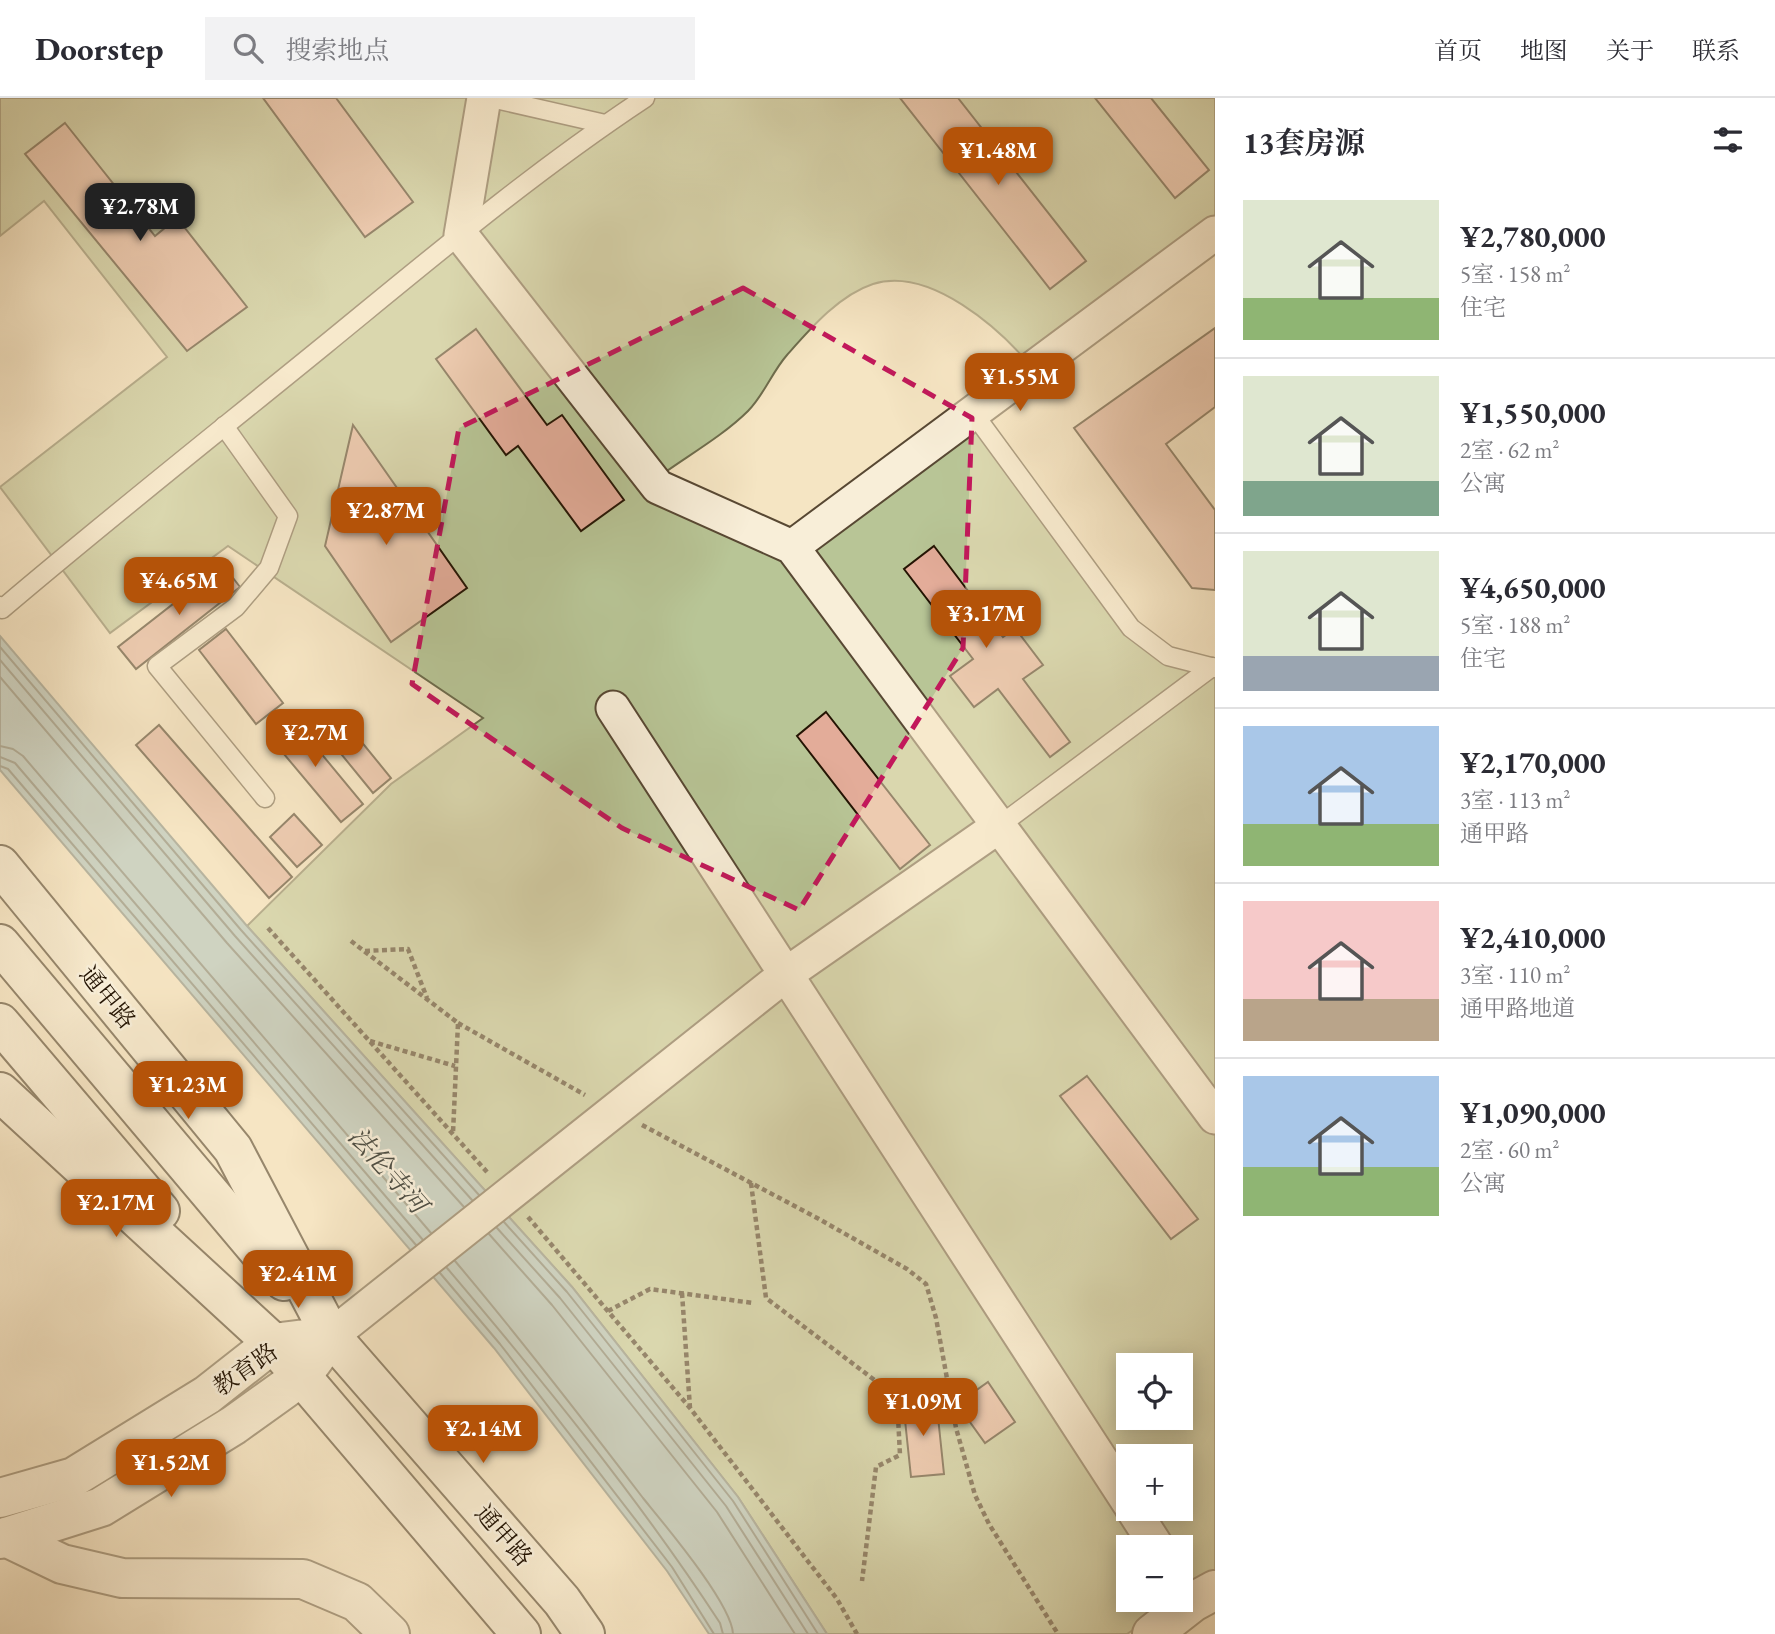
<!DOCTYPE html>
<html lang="zh">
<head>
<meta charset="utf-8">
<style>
  body { margin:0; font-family:"EB Garamond","Noto Serif SC",serif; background:#f2f2f3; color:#2b2b33; height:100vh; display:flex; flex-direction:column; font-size:26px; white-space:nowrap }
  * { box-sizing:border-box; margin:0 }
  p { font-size:23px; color:#7c7c81 }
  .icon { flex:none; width:38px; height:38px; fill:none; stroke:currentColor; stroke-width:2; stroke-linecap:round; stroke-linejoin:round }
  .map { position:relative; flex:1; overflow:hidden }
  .sheet { display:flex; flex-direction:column; background:#fff; width:560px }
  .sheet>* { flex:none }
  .controls { position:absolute; left:1116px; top:1255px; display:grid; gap:14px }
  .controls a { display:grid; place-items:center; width:77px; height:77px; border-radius:0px; background:#fff; box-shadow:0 4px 18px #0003; font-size:35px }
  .price { position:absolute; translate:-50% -60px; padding:0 16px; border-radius:14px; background:#b45309; color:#fff; font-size:23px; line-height:46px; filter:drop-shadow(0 2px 4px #0008) }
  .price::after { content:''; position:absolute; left:50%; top:42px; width:21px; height:16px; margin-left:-10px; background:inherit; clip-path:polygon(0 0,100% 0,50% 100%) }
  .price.selected { background:#222; color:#fff }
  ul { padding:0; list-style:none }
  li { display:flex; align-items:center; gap:21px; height:175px; padding:0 28px }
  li+li { border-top:2px solid #e1e1e2 }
  li span { display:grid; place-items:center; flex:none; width:196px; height:140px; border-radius:0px; color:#555 }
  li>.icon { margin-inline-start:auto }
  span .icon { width:84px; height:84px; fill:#fffc; stroke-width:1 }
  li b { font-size:30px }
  h2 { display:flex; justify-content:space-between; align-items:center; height:84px; padding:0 28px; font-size:30px }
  header { display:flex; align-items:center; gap:42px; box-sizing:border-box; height:98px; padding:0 35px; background:#fff; border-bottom:2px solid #e1e1e2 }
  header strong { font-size:33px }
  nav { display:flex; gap:38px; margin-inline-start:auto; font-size:24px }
  .search { width:490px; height:63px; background:#f2f2f3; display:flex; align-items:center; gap:18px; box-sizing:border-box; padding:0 24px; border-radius:0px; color:#7c7c81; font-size:26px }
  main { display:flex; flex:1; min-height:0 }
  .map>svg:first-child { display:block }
  .green { fill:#b8c596; stroke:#6e6c4c; stroke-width:2; fill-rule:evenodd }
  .water { fill:#a0bcbe; stroke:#6e7973; stroke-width:2 }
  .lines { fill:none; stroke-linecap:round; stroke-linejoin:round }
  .shore { stroke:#626860; stroke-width:2 }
  .building { fill:#e3ac99; stroke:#241403; stroke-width:2 }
  .service-casing { stroke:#584833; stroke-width:21 }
  .minor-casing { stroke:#584833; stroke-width:37 }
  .tertiary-casing { stroke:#584833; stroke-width:42 }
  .secondary-casing { stroke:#241403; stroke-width:42 }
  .path { stroke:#241403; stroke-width:4.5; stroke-dasharray:5 3.5; stroke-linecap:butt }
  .service { stroke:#f8eed8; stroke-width:18 }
  .minor { stroke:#f8eed8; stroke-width:33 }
  .tertiary { stroke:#f8eed8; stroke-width:38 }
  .secondary { stroke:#f8eed8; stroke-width:38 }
  .marked { fill:none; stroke:#c2185b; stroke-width:5; stroke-dasharray:14 9; stroke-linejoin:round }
  .labels { text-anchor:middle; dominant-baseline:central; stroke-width:5; stroke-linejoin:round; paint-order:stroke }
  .street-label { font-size:24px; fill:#241403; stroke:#f8eed8 }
  .water-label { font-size:26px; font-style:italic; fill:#4f4f44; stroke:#f8eed8 }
</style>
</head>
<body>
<header>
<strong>Doorstep</strong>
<div class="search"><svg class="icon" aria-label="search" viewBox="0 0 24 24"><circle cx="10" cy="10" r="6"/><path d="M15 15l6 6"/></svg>搜索地点</div>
<nav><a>首页</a><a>地图</a><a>关于</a><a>联系</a></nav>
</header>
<main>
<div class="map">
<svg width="1215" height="1536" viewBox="0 0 1215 1536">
  <rect width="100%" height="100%" fill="#f5e5c3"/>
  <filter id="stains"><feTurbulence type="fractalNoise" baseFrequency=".00286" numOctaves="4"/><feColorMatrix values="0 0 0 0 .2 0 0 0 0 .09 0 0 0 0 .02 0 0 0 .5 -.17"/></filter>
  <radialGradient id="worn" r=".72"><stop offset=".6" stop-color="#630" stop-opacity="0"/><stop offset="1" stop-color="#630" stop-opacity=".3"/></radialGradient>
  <path class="green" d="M0 0H1215V135L1034 272C1001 231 930 168 873 186 839 197 810 231 787 257 772 274 764 297 748 313 722 339 682 361 653 383L792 449 974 316 1131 530 1168 558 1215 570V1476L1181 1498V1449H1129V1502H1177L1127 1536H827L738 1399 572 1189 247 828 391 686 483 620 228 448 110 535 0 389 167 259 44 103 0 138ZM1129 1267H1181V1320H1129ZM1129 1358H1181V1410H1129Z"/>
  <path class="water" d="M0 538 247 828 572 1189 738 1399 827 1536H709L667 1473 494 1250 0 672Z"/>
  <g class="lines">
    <g class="shore">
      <path d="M0 549 241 832 479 1097"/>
      <path d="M0 562 235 838 472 1102"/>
      <path d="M0 579 227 845 464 1109"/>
      <path d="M0 648 13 651 23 658 431 1135"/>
      <path d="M0 659 15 665 423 1142"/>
      <path d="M0 668 8 671 416 1147"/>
      <path d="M504 1124 567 1194 733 1403 818 1536"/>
      <path d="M497 1130 560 1200 726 1408 808 1536"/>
      <path d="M489 1136 552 1207 717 1414 795 1536"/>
      <path d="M455 1163C520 1240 582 1320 643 1400 664 1426 732 1506 733 1536"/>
      <path d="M447 1170C543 1283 639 1401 720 1525L723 1536"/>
      <path d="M440 1175 500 1246 672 1469 714 1536"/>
    </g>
  </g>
  <g class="building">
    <path d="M263 0H336L413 104 365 139Z"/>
    <path d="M900 0H958L1086 163 1050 191Z"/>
    <path d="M1095 0H1151L1209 72 1175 100Z"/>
    <path d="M65 25 155 138 177 120 247 209 187 253 25 56Z"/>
    <path d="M1215 230V309L1166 346 1215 412V492L1192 490 1074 330Z"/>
    <path d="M476 231 547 327 562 317 624 402 581 433 518 348 506 357 436 261Z"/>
    <path d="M353 327 467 490 391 544 325 448Z"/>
    <path d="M934 448 1003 539 1015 530 1043 567 1023 581 1070 644 1050 659 998 591 974 609 950 578 973 561 904 471Z"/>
    <path d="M223 467 240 489 136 571 118 549Z"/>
    <path d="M226 531 283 605 256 626 199 552Z"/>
    <path d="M826 614 930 747 900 771 797 638Z"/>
    <path d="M290 618 363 706 341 724 268 637Z"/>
    <path d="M342 620 391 680 373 695 324 635Z"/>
    <path d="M159 627 292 779 269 800 136 647Z"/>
    <path d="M294 716 322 747 297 769 270 739Z"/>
    <path d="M1087 978 1198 1121 1171 1141 1060 998Z"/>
    <path d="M988 1284 1015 1324 985 1345 957 1306Z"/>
    <path d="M936 1300 944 1376 911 1379 903 1303Z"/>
  </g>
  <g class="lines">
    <g class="service-casing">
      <g id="service">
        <path d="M491 0 605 26"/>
        <path d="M974 316 1131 530 1168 558 1215 570"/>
        <path d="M224 328 288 418 269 470 236 509 157 568 265 700"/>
        <path d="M0 508 2 511C109 420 218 334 326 246 430 161 533 74 645 0"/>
        <path d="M999 728 1212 569"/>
      </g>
    </g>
    <g class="minor-casing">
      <g id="minor">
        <path d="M484 0 461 137 658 389 792 449 1215 1019"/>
        <path d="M792 449 1215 135"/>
        <path d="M613 610 1129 1405"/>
        <path d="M331 1238 785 877 999 728"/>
        <path d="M1132 1410 1157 1449"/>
      </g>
    </g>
    <g class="tertiary-casing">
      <g id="tertiary">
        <path d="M0 1400 74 1379 207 1297 273 1245 305 1241"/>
        <path d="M6 1439 62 1466 122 1480 303 1481 357 1504 390 1536"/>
        <path d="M0 1441 101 1409 234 1327 301 1279 331 1238"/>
        <path d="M1152 1536 1193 1504 1215 1492"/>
      </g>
    </g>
    <g class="secondary-casing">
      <g id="secondary">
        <path d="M0 767 233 1051 331 1238 562 1503 585 1536"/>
        <path d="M0 846 284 1183"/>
        <path d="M0 925 160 1113"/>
        <path d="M0 994 273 1245 521 1536"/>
      </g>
    </g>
    <g class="path">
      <path d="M268 830 487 1074"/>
      <path d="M351 843 458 925 453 1035"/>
      <path d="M365 853 408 851 427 900"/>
      <path d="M458 925 585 997"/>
      <path d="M370 943 455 968"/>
      <path d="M642 1027 819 1121 907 1171 926 1186 936 1220 956 1330 975 1397 989 1426 1058 1536"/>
      <path d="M751 1085 766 1200 897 1299 900 1357 876 1369 862 1483"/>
      <path d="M528 1119 690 1310 837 1501 857 1536"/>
      <path d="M682 1195 690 1310"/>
      <path d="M608 1213 650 1191 753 1205"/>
    </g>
    <use href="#service" class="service"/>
    <use href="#minor" class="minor"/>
    <use href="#tertiary" class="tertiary"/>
    <use href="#secondary" class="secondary"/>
  </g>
  <path d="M0 0H1215V1536H0ZM743 190 972 320 963 550 799 812 622 730 412 586 459 330Z" fill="#f5e5c3" fill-opacity=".55" fill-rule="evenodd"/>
  <path class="marked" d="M743 190 972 320 963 550 799 812 622 730 412 586 459 330Z"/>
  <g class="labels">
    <g class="street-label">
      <text transform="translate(108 899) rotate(51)">通甲路</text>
      <text transform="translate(245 1271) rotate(-35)">教育路</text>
      <text transform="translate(504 1437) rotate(49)">通甲路</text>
    </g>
    <g class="water-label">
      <text transform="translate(388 1072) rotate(49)">法伦寺河</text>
    </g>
  </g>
  <rect width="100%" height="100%" filter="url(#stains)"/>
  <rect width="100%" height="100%" fill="url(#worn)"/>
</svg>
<div class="controls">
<a><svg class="icon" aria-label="locate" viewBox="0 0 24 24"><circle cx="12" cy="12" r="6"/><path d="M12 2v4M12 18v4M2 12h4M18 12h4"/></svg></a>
<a>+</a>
<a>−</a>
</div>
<b class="price" style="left:998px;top:89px">¥1.48M</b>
<b class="price selected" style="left:140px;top:145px">¥2.78M</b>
<b class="price" style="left:1020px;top:315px">¥1.55M</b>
<b class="price" style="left:386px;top:449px">¥2.87M</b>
<b class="price" style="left:179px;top:519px">¥4.65M</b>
<b class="price" style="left:986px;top:552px">¥3.17M</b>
<b class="price" style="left:315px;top:671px">¥2.7M</b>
<b class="price" style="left:188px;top:1023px">¥1.23M</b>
<b class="price" style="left:116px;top:1141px">¥2.17M</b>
<b class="price" style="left:298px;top:1212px">¥2.41M</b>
<b class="price" style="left:923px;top:1340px">¥1.09M</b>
<b class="price" style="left:483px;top:1367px">¥2.14M</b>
<b class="price" style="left:171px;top:1401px">¥1.52M</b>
</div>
<section class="sheet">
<h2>13套房源<svg class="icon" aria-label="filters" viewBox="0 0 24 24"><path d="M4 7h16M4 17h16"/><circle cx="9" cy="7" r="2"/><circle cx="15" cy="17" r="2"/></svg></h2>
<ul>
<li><span style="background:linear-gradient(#dfe7d0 70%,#8fb573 0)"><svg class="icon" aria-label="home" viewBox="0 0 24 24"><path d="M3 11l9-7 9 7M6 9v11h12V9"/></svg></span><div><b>¥2,780,000</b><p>5室 · 158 m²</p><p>住宅</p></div></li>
<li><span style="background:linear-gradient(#dfe7d0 75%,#7fa58c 0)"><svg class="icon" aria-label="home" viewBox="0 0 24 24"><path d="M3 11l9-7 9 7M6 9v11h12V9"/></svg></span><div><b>¥1,550,000</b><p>2室 · 62 m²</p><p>公寓</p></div></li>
<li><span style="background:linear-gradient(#dfe7d0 75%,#9aa5b1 0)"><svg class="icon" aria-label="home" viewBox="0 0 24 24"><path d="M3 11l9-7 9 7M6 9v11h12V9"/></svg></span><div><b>¥4,650,000</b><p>5室 · 188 m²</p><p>住宅</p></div></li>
<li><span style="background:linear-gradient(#a9c7e8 70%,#8fb573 0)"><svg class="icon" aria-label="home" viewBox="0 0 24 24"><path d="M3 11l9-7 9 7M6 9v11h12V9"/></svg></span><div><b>¥2,170,000</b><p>3室 · 113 m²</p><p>通甲路</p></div></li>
<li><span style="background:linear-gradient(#f6c9c9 70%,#b9a48a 0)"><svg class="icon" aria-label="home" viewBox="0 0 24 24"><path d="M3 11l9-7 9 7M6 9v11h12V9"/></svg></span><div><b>¥2,410,000</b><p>3室 · 110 m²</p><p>通甲路地道</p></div></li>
<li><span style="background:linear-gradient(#a9c7e8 65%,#8fb573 0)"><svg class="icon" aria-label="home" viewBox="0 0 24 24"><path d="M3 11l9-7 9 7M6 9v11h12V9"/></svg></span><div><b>¥1,090,000</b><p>2室 · 60 m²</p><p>公寓</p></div></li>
</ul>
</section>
</main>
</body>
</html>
